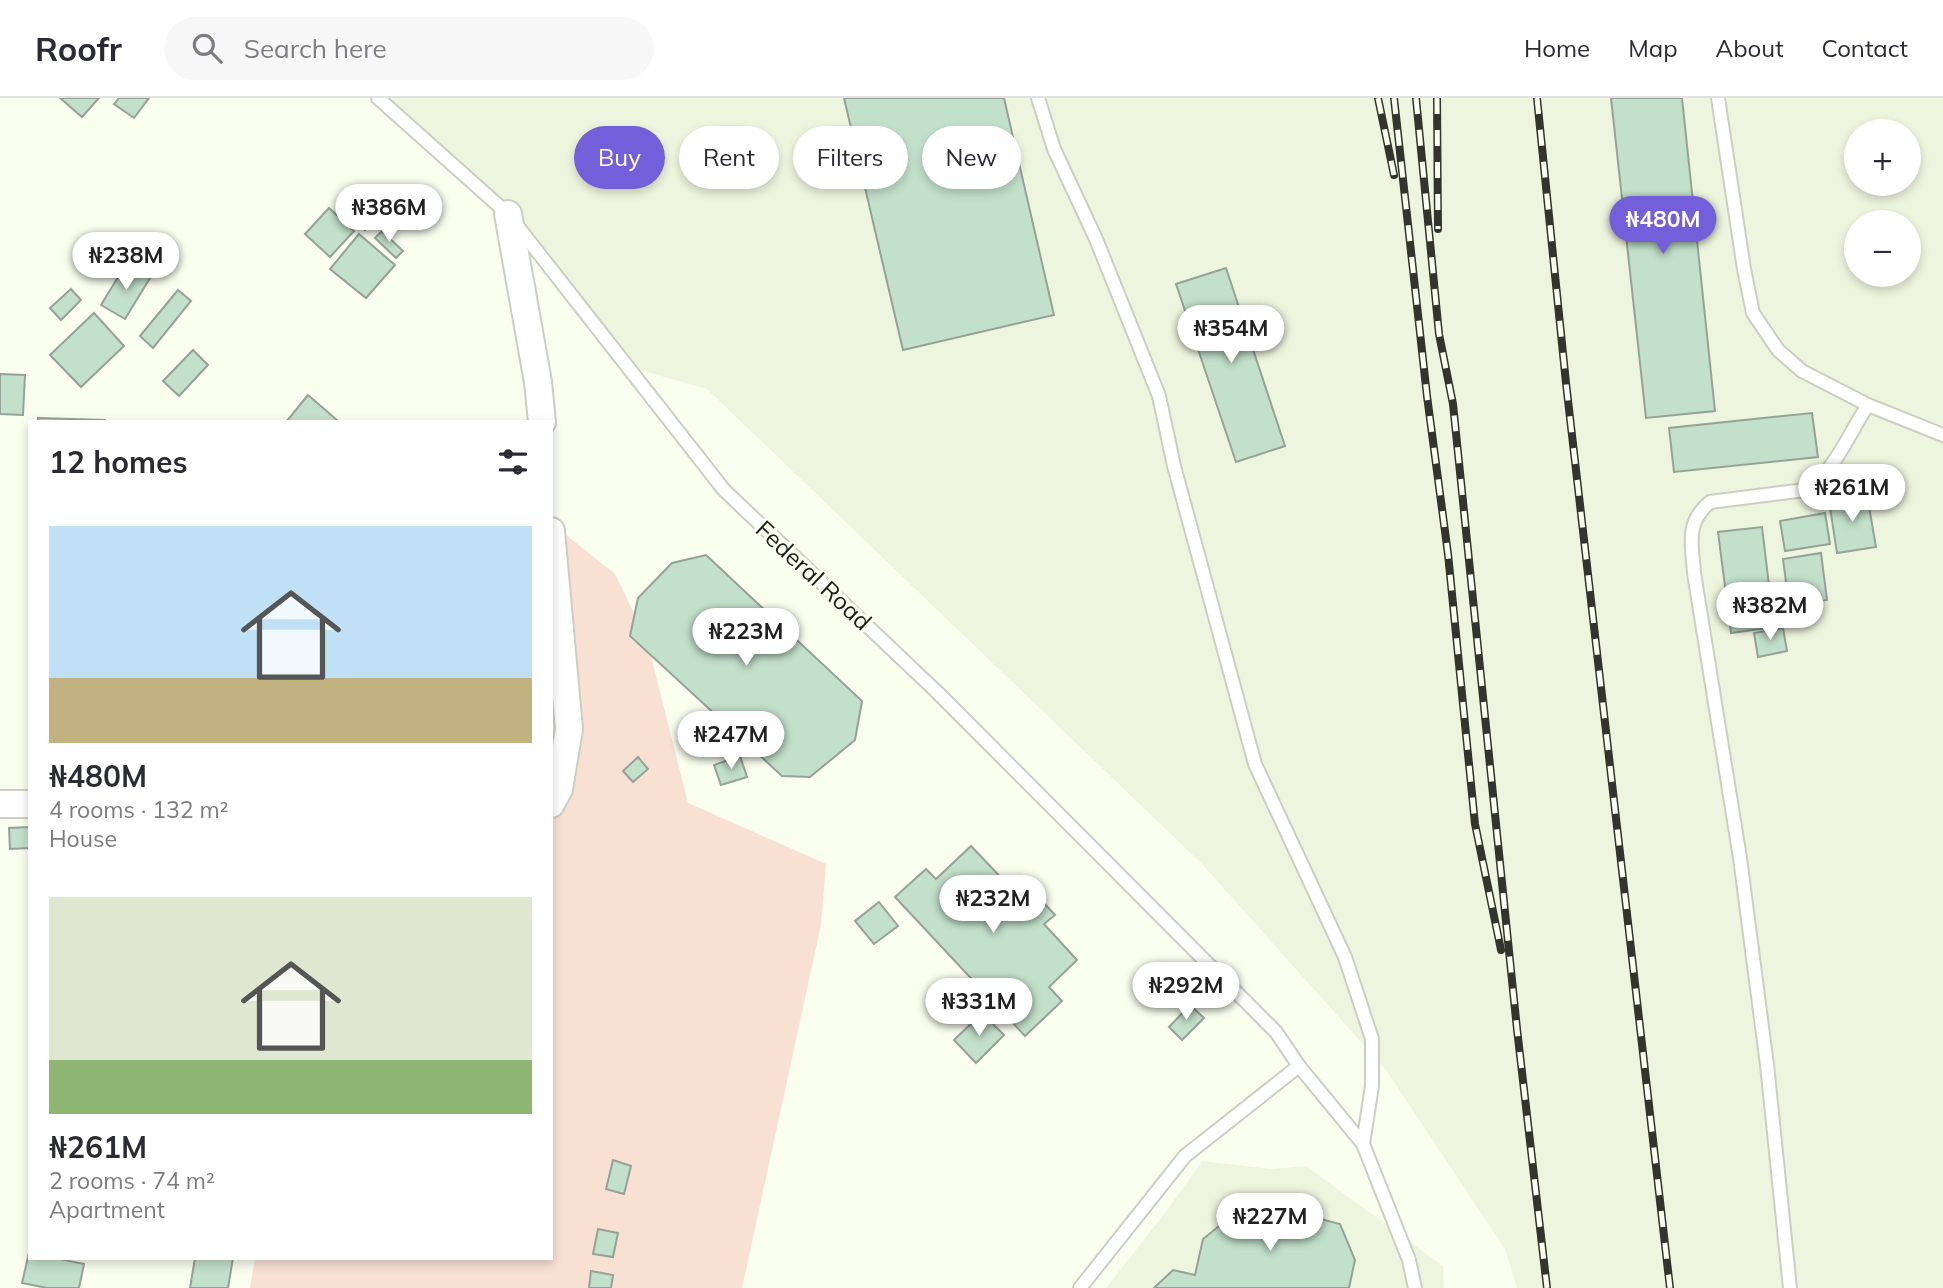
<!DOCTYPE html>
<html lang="en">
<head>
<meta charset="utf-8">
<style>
  body { margin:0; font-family:Mulish,sans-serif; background:#f7f7f7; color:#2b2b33; height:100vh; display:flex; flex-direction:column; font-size:26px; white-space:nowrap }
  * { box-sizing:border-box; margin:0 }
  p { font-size:23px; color:#7c7c81 }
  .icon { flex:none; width:38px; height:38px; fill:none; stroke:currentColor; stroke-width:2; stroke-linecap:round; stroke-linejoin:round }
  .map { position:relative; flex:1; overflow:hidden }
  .details { position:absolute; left:28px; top:322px; width:525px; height:840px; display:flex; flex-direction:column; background:#fff; border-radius:0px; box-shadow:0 4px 10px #0003 }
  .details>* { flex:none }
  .top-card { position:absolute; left:574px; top:28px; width:665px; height:63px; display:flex; gap:14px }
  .fabs { position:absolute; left:1844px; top:21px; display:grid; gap:14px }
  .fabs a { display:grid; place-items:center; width:77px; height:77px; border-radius:50%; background:#fff; box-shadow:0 4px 10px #0003; font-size:35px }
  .price { position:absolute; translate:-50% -60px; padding:0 16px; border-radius:24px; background:#fff; color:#222; font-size:23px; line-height:46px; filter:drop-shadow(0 2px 4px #0008) }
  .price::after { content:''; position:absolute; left:50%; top:42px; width:21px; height:16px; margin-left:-10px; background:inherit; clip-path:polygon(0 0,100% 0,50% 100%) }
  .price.selected { background:#735fd9; color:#fff }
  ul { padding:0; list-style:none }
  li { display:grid; align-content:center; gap:14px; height:371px; padding:0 21px }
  li span { display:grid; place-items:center; height:217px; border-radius:0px; color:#555 }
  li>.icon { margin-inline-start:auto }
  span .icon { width:126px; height:126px; fill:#fffc; stroke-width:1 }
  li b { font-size:30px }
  h2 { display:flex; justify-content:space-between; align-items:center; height:84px; padding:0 21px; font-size:30px }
  .chip { padding:0 24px; border-radius:32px; background:#fff; box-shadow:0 4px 10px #0003; font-size:24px; line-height:63px }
  .chip.selected { background:#735fd9; color:#fff }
  header { display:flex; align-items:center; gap:42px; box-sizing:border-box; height:98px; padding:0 35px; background:#fff; border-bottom:2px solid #e1e1e2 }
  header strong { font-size:33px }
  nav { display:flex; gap:38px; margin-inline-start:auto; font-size:24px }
  .search { width:490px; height:63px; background:#f7f7f7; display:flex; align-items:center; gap:18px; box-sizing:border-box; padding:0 24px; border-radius:38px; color:#7c7c81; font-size:26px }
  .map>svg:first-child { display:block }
  .built { fill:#eef5de; fill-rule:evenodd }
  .green { fill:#f8e1d3 }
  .building { fill:#c2e0ca; stroke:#95a298; stroke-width:2 }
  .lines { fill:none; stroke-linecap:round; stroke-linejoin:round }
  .lane-casing { stroke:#cbcfc1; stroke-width:16 }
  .street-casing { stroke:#cbcfc1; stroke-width:30 }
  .lane { stroke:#fff; stroke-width:12 }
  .street { stroke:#fff; stroke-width:26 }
  .rail-casing { stroke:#32342d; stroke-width:8 }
  .rail { stroke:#f9feef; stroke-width:5; stroke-dasharray:16; stroke-linecap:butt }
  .labels { text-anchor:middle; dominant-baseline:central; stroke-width:7; stroke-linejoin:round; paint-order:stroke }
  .street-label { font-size:24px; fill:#1a1c16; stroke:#f9feef }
</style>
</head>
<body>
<header>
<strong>Roofr</strong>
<div class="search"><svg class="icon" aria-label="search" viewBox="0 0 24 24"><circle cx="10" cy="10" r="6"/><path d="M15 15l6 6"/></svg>Search here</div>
<nav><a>Home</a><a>Map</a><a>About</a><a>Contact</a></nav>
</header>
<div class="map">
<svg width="1943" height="1190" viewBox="0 0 1943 1190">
  <rect width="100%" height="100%" fill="#f9feef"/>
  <g class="built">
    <path d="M386 0H1943V1190H1517L1505 1151 1386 972 1202 766 707 291 640 272ZM1857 33H1909V86H1857ZM1857 124H1909V177H1857Z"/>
    <path d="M1202 1063 1271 1071 1306 1068 1443 1168 1444 1190H1106L1168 1111Z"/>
  </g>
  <path class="green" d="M561 433 615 476 647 542 688 705 826 766 821 827 742 1190H250L255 1160H551V489Z"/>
  <g class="building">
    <path d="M60 0H99L82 19Z"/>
    <path d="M119 0H149L134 20 114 6Z"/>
    <path d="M844 0H1004L1054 217 903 252Z"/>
    <path d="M1611 0H1682L1715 313 1646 320Z"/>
    <path d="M376 92 391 107 365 132 350 117Z"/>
    <path d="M329 110 354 133 330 159 305 136Z"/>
    <path d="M382 133 403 153 396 160 375 140Z"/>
    <path d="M359 136 395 167 366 200 330 171Z"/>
    <path d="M126 166 150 180 125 221 101 207Z"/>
    <path d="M1226 170 1285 348 1236 364 1176 186Z"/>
    <path d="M71 191 81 202 61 222 50 210Z"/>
    <path d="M178 192 191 203 153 250 140 238Z"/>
    <path d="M94 215 124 248 81 289 50 257Z"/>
    <path d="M193 252 208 267 179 298 163 283Z"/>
    <path d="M0 276 25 277 23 317 0 316Z"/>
    <path d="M308 297 338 323V324H286Z"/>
    <path d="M1812 315 1818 359 1674 374 1669 330Z"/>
    <path d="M38 320 105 322V324H38Z"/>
    <path d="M1867 397 1876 449 1837 455 1829 403Z"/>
    <path d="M1825 415 1830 446 1785 453 1780 423Z"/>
    <path d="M1762 429 1774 529 1731 535 1718 434Z"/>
    <path d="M1821 455 1827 502 1789 507 1783 461Z"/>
    <path d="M706 457 862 603 855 642 810 679 782 678 630 538 638 500 672 465Z"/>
    <path d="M1783 530 1787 553 1758 559 1754 535Z"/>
    <path d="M740 658 747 679 721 687 714 667Z"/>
    <path d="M638 659 648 671 633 684 623 673Z"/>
    <path d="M30 729V750L10 751 9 730Z"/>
    <path d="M971 748 1009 788 1019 778 1055 817 1044 826 1077 862 1049 889 1062 903 1025 938 895 799 926 771 936 781Z"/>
    <path d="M879 804 898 828 874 846 855 823Z"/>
    <path d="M1190 907 1204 920 1182 942 1169 929Z"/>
    <path d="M982 915 1004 937 976 965 954 942Z"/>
    <path d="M613 1062 631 1068 624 1096 606 1091Z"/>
    <path d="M1250 1103 1340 1126 1355 1162 1349 1190H1154L1173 1172 1195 1177 1203 1141Z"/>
    <path d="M598 1131 618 1135 613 1159 593 1156Z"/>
    <path d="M29 1155 30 1160H55L84 1166 79 1190H47L22 1185Z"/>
    <path d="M195 1160H233L228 1190H190Z"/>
    <path d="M591 1173 613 1177 611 1190H589Z"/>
  </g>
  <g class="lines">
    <g class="lane-casing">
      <g id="lane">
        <path d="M378 0 508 116 724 392 938 595 1276 934 1299 968 1363 1046 1409 1162 1415 1190"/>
        <path d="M1038 0 1054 51 1096 141 1159 298 1174 368 1255 666 1345 859 1372 941V988L1363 1046"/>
        <path d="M1718 0 1744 171 1753 215 1778 252 1802 273 1868 307 1943 337"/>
        <path d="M1080 1190 1185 1058 1299 968"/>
        <path d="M1790 1190 1767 967 1740 760 1694 475C1692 446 1685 425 1710 404L1805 392C1835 374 1849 335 1868 307"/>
      </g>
    </g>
    <g class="street-casing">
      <g id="street">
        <path d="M508 116 538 284 542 324"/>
        <path d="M551 433 569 631 559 691 551 706"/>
        <path d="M0 706H30"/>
      </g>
    </g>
    <use href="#lane" class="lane"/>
    <use href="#street" class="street"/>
    <g class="rail-casing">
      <g id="rail">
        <path d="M1378 0 1394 77"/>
        <path d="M1394 0 1427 298 1448 456 1475 726 1501 852"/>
        <path d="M1416 0 1439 236 1453 306 1517 931 1547 1190"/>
        <path d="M1437 0 1438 131"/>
        <path d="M1537 0 1566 285 1670 1190"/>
      </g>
    </g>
    <use href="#rail" class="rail"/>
  </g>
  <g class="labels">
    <g class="street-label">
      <text transform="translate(814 477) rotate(43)">Federal Road</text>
    </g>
  </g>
</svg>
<div class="fabs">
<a>+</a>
<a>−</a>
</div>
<b class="price" style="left:389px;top:146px">₦386M</b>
<b class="price selected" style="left:1663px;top:158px">₦480M</b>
<b class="price" style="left:126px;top:194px">₦238M</b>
<b class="price" style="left:1231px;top:267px">₦354M</b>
<b class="price" style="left:1852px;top:426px">₦261M</b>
<b class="price" style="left:1770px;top:544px">₦382M</b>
<b class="price" style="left:746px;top:570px">₦223M</b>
<b class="price" style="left:731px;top:673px">₦247M</b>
<b class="price" style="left:993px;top:837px">₦232M</b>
<b class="price" style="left:1186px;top:924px">₦292M</b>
<b class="price" style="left:979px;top:940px">₦331M</b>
<b class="price" style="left:1270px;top:1155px">₦227M</b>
<div class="top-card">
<a class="chip selected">Buy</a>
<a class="chip">Rent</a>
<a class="chip">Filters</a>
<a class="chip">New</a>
</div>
<section class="details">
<h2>12 homes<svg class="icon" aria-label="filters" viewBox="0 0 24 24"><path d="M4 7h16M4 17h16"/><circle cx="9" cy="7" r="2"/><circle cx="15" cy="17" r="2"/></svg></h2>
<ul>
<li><span style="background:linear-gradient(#bfe0f5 70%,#c2b280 0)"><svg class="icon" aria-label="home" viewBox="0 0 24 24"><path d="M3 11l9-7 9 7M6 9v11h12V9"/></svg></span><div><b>₦480M</b><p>4 rooms · 132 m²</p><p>House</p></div></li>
<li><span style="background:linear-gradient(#dfe7d0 75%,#8fb573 0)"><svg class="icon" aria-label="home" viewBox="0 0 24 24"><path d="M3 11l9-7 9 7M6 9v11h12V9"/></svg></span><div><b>₦261M</b><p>2 rooms · 74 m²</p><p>Apartment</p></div></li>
</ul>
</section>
</div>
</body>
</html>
